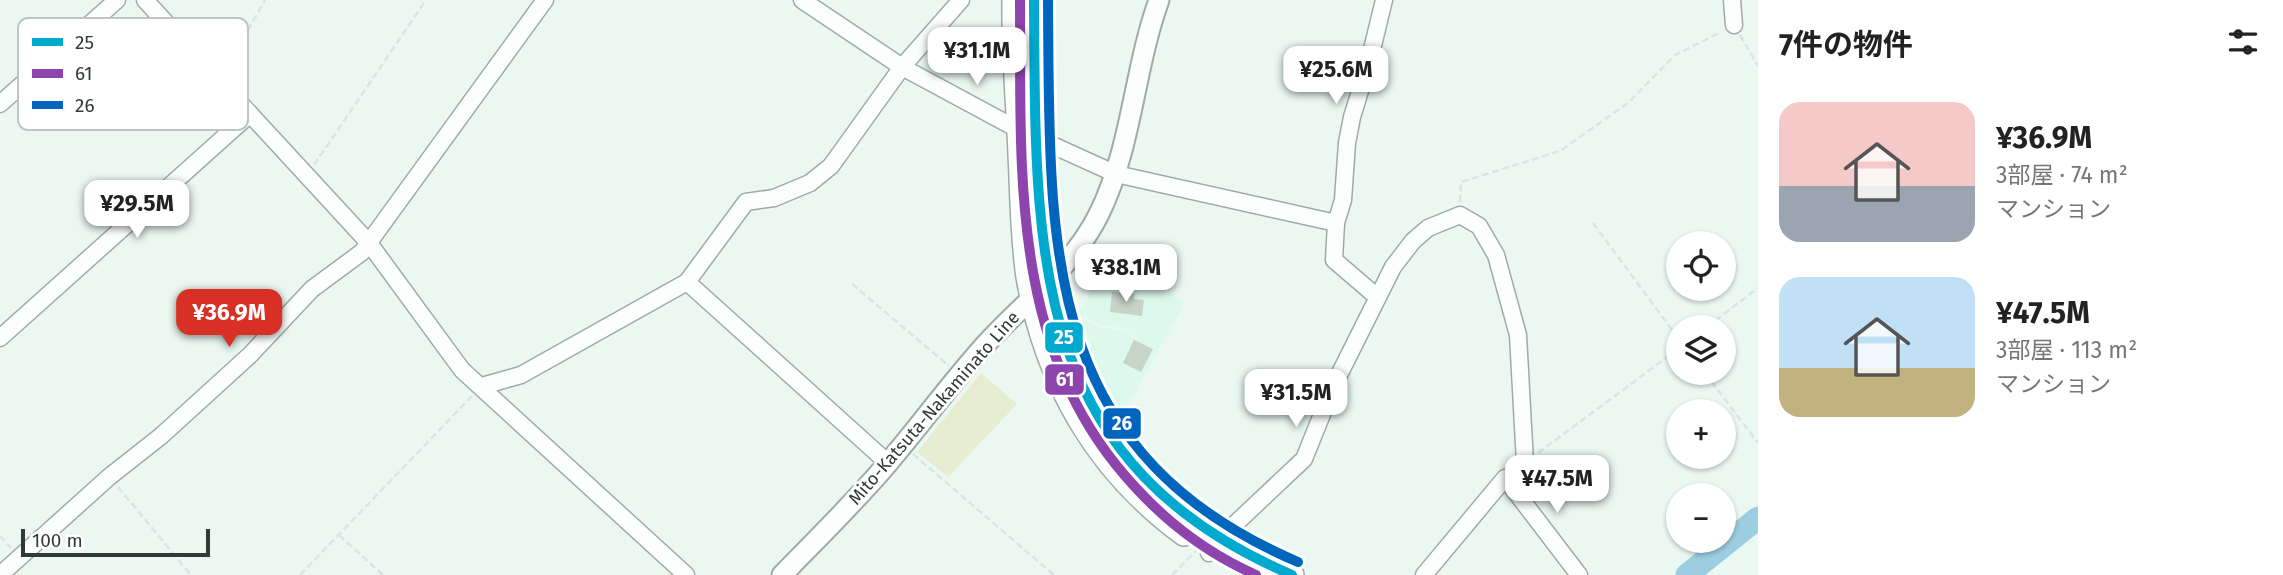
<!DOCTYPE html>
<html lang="ja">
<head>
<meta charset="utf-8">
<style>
  body { margin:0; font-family:"Fira Sans","Noto Sans JP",sans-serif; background:#f6f6f6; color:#222; height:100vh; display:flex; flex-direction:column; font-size:26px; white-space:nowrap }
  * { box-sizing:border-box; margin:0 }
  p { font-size:23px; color:#767676 }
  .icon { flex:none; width:38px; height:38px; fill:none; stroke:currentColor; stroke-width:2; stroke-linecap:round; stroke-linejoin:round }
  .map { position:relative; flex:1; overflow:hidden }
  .panel { display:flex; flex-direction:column; background:#fff; width:525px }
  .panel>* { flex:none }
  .controls { position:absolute; left:1666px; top:231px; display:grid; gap:14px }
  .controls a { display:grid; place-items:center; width:70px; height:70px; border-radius:50%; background:#fff; box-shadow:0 2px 5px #0004; font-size:35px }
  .scale { position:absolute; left:21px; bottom:18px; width:189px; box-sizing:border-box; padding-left:7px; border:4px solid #2f3b36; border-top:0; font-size:19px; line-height:24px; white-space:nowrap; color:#2f3b36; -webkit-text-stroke:5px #fff; paint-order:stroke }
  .price { position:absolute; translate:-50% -60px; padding:0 16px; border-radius:14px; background:#fff; color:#222; font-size:23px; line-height:46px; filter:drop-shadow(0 2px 4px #0008) }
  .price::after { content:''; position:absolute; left:50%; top:42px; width:21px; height:16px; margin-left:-10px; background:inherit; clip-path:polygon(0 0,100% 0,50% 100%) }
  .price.selected { background:#d93025; color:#fff }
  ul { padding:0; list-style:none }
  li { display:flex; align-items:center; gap:21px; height:175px; padding:0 21px }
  li span { display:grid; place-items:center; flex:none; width:196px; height:140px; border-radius:21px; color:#555 }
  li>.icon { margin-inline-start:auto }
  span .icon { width:84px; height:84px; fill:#fffc; stroke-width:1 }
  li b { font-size:30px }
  h2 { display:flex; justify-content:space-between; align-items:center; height:84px; padding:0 21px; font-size:30px }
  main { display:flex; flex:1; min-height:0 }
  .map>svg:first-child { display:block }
  .built { fill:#ddf9ee }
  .green { fill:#e7edd0 }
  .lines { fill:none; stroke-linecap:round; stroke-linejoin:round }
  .river { stroke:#9ccde0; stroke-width:23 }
  .building { fill:#c7d4c8 }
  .minor-casing { stroke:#a0aba6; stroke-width:19 }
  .major-casing { stroke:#a0aba6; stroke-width:23 }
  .highway-casing { stroke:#a0aba6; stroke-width:26 }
  .path { stroke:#dee2e0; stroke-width:2.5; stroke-dasharray:7 3.5; stroke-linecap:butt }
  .minor { stroke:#fcfefd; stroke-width:16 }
  .major { stroke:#fcfefd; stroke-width:19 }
  .highway { stroke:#fcfefd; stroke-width:23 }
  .bus-1-casing { stroke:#fff; stroke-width:16 }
  .bus-2-casing { stroke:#fff; stroke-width:16 }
  .bus-3-casing { stroke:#fff; stroke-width:16 }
  .bus-1 { stroke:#00a9ce; stroke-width:10 }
  .bus-2 { stroke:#8e44ad; stroke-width:10 }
  .bus-3 { stroke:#0065bd; stroke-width:10 }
  .labels { text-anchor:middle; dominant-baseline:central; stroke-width:6; stroke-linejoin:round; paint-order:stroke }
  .street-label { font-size:18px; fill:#2f3b36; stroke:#fff }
  .key { fill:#fff; stroke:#c1c4c3; stroke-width:2 }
  .key-label { font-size:19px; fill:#2f3b36 }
  .line-badge { stroke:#fff; stroke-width:2.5 }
  .badge-label { font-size:19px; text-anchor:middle; font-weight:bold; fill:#fff }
</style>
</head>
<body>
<main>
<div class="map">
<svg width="1758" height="575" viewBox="0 0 1758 575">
  <rect width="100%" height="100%" fill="#ebf8f2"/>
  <path class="built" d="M1103 251 1185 303 1121 418 1106 397 1073 325 1076 317 1104 328 1125 330 1142 339 1126 328 1104 326 1075 314 1087 301Z"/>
  <path class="green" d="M981 373 1017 404 948 477 917 452Z"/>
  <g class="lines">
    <path class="river" d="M1687 575 1758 518"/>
  </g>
  <g class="building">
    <path d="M1112 292 1134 294V299L1144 300 1142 316 1110 312Z"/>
    <path d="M1134 340 1153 349 1141 372 1123 363Z"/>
  </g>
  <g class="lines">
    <g class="minor-casing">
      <g id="minor">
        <path d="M145 0 369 243 462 370 686 575"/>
        <path d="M802 0 902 67 1019 130 1116 174 1336 223 1334 260 1376 296"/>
        <path d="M1732 0 1734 25"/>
        <path d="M0 104 117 0"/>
        <path d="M1336 223 1343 200 1347 143 1352 117 1369 62 1384 0"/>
        <path d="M0 338 250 114"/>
        <path d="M482 386 521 375 687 282"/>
        <path d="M888 463 687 282 746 202 774 198 810 183 831 166 902 67 961 0"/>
        <path d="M1209 553 1217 541 1304 459 1333 387 1393 267 1413 241 1428 228 1460 215 1479 226 1496 255 1518 335 1525 463"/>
        <path d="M0 575 109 477 161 436 250 355 312 289 362 252 545 0"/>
        <path d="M1424 575 1505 478 1579 575"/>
      </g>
    </g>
    <g class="major-casing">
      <path id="major" d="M782 575C818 538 855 502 888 463 921 424 951 383 985 345 1025 301 1072 268 1099 214 1132 147 1134 69 1159 0"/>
    </g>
    <g class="highway-casing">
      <g id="highway">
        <path d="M1014 0C1013 51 1018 103 1020 154 1022 195 1022 237 1028 277 1046 382 1098 471 1184 534"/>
        <path d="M1034 0C1035 91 1032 193 1048 282 1070 414 1164 531 1292 575"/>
      </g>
    </g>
    <g class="path">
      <path d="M1740 35 1758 66"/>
      <path d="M227 67 265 0"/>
      <path d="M314 165 426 0"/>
      <path d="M1460 202 1461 182 1560 151 1628 103 1675 55 1721 32"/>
      <path d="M1593 223 1678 338"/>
      <path d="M852 284 949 366"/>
      <path d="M1707 327 1758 288"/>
      <path d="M1705 373 1758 443"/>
      <path d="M1538 453 1678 349"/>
      <path d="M913 454 1054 575"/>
      <path d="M118 487 191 575"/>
      <path d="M339 535 383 575"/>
      <path d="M0 536 11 548"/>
      <path d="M300 575 472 396"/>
      <path d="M1172 575 1196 551"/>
    </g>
    <use href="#minor" class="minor"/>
    <use href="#major" class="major"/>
    <use href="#highway" class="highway"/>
    <g class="bus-1-casing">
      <path id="bus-1" d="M1034 0C1036 249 1026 461 1292 575"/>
    </g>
    <g class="bus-2-casing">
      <path id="bus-2" d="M1020 0C1021 173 1009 353 1136 488 1170 525 1211 555 1256 575"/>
    </g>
    <g class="bus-3-casing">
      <path id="bus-3" d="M1048 0C1050 243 1038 451 1298 562"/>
    </g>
    <use href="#bus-1" class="bus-1"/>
    <use href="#bus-2" class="bus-2"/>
    <use href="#bus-3" class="bus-3"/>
  </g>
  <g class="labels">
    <g class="street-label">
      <text transform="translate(934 408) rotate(-49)">Mito-Katsuta-Nakaminato Line</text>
    </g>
  </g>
  <rect x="18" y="18" width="230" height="112" rx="10" class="key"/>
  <rect x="32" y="38" width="31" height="8" fill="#00a9ce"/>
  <rect x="32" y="69" width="31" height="9" fill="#8e44ad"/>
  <rect x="32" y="101" width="31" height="8" fill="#0065bd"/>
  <g class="key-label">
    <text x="75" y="49">25</text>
    <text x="75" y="80">61</text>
    <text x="75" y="112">26</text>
  </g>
  <g class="line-badge">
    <rect x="1044" y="321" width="40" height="33" rx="7" fill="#00a9ce"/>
    <rect x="1044" y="363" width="41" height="33" rx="7" fill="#8e44ad"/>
    <rect x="1102" y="407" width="40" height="33" rx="7" fill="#0065bd"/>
  </g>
  <g class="badge-label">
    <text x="1064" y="344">25</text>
    <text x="1065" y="386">61</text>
    <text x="1122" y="430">26</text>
  </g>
</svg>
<div class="controls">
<a><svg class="icon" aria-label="locate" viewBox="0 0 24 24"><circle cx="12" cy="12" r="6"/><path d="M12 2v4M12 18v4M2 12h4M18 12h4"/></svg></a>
<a><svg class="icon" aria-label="layers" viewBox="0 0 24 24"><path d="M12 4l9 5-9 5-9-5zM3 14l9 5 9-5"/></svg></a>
<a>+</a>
<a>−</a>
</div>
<div class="scale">100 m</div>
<b class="price" style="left:977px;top:87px">¥31.1M</b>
<b class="price" style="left:1336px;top:106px">¥25.6M</b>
<b class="price" style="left:137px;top:240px">¥29.5M</b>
<b class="price" style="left:1126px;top:304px">¥38.1M</b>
<b class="price selected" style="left:229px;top:349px">¥36.9M</b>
<b class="price" style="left:1296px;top:429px">¥31.5M</b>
<b class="price" style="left:1557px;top:515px">¥47.5M</b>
</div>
<section class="panel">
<h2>7件の物件<svg class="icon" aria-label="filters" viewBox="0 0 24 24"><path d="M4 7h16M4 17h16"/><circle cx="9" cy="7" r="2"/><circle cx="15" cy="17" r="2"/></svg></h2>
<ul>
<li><span style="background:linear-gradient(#f6c9c9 60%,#9aa5b1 0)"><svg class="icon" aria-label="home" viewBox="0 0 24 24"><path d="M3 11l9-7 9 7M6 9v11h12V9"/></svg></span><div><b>¥36.9M</b><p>3部屋 · 74 m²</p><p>マンション</p></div></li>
<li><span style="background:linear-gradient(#bfe0f5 65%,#c2b280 0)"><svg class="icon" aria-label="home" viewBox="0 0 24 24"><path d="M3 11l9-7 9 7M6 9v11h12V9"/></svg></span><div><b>¥47.5M</b><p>3部屋 · 113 m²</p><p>マンション</p></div></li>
</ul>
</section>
</main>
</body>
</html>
